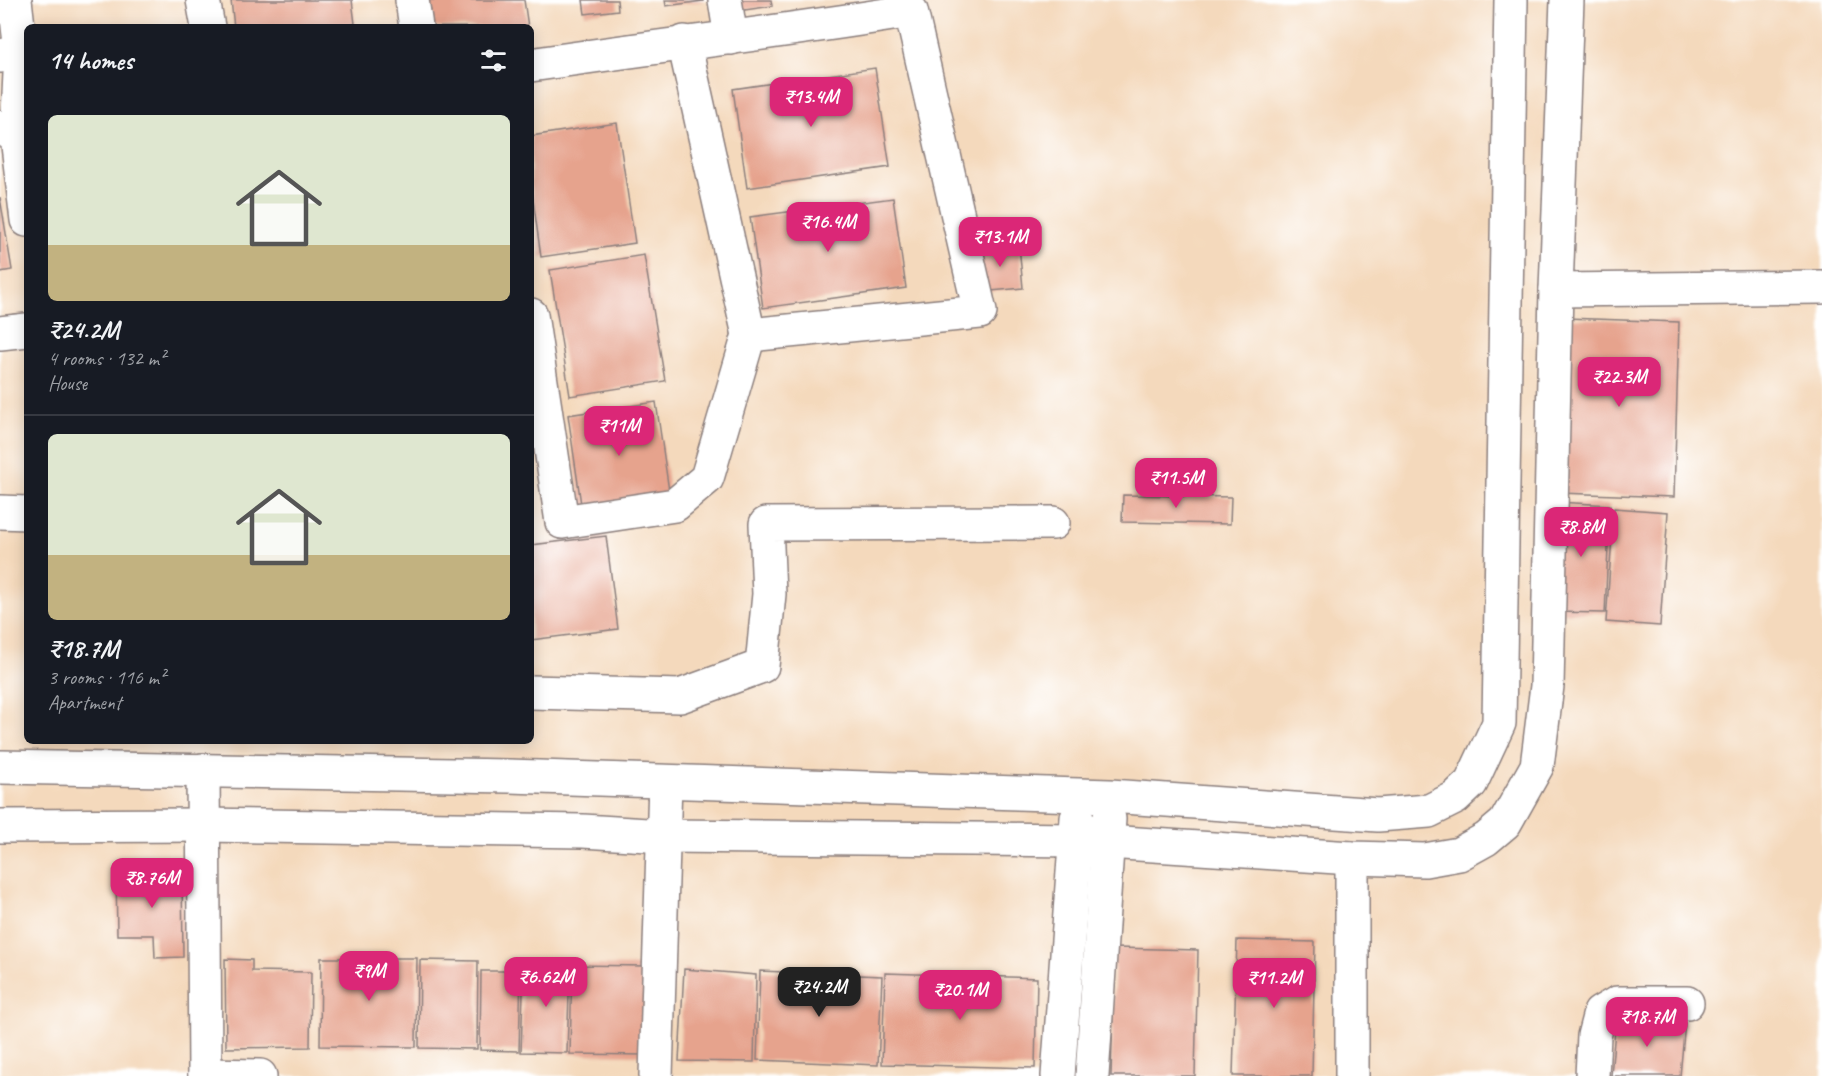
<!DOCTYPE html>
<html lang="en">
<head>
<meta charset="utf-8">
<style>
  body { margin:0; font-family:Caveat,sans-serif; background:#242831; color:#f1f3f6; height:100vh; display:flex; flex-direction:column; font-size:22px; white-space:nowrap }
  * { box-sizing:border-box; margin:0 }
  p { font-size:20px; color:#9ea1a6 }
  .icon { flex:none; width:33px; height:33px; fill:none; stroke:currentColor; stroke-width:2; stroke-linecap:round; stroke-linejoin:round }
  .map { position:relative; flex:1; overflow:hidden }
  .side { position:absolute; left:24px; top:24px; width:510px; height:720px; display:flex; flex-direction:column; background:#171b24; border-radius:9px; box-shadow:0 3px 15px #0003 }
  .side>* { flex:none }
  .price { position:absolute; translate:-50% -51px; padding:0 14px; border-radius:12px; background:#db2777; color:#fff; font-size:20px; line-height:39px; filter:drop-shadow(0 2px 3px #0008) }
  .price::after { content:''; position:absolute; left:50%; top:36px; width:18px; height:14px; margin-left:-9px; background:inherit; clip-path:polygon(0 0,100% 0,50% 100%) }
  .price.current { background:#222; color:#fff }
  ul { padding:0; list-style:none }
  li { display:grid; align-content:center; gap:12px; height:318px; padding:0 24px }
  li+li { border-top:2px solid #363941 }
  li span { display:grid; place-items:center; height:186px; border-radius:9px; color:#555 }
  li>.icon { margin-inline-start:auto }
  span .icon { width:108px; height:108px; fill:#fffc; stroke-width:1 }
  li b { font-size:26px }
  h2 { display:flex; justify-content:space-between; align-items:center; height:72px; padding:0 24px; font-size:26px }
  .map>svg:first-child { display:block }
  .building { fill:#e6a38d }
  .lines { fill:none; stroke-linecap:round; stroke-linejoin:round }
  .street-casing { stroke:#8b7e7c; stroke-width:36 }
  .street { stroke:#fff; stroke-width:33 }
</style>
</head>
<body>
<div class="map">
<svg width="1822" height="1076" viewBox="0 0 1822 1076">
  <rect width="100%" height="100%" fill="#fff"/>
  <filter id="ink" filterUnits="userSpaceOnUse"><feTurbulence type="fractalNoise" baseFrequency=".0167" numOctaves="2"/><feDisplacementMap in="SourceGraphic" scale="12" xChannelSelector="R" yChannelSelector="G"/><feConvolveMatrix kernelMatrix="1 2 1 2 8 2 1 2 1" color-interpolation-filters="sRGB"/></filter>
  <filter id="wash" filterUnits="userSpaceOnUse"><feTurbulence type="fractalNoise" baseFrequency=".008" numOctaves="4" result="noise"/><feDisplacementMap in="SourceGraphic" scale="24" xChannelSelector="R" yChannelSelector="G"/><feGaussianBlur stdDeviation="1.35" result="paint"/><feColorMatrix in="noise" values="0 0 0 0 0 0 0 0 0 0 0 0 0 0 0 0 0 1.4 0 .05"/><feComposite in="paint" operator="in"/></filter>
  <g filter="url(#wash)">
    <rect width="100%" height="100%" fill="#f4d9bc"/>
    <g id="blocks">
      <g class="building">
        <path d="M231 0H352L355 24 336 27H234Z"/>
        <path d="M427 0H524L528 27H431Z"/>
        <path d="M583 0H617L618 10 585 14Z"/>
        <path d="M665 0H703V1L666 6Z"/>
        <path d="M730 0H771L772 6 731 12Z"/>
        <path d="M875 68 890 167 747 188 733 89Z"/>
        <path d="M617 123 635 243 541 257 531 185V136Z"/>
        <path d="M0 197 12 270 0 272Z"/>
        <path d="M893 198 906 288 763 308 750 217Z"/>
        <path d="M1019 245 1023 288 980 292 976 249Z"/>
        <path d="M644 255 665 381 570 396 550 270Z"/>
        <path d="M1565 318 1679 322 1674 497 1559 493Z"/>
        <path d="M656 402 670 498 582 511 568 415Z"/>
        <path d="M1123 495 1231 497 1230 524 1122 522Z"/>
        <path d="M1556 502 1610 505 1605 613 1553 612Z"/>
        <path d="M1614 508 1668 512 1660 626 1606 622Z"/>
        <path d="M606 536 618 629 531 640V545Z"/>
        <path d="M116 871H182L183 957 155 958 154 935H117Z"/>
        <path d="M1237 940 1315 942 1312 1076H1233Z"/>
        <path d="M1115 948 1198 950 1195 1076H1111Z"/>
        <path d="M321 958H417L416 1047 320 1046Z"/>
        <path d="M225 959 252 960V971L311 972 310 1047 226 1048Z"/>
        <path d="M420 960 478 961 477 1049 419 1048Z"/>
        <path d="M524 962 570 963 567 1053 521 1052Z"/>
        <path d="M572 965 647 966 646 1055 570 1054Z"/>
        <path d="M684 969 756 975 754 1062 679 1061Z"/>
        <path d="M481 971H521L519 1051 480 1050Z"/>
        <path d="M760 971 882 976 878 1065 757 1060Z"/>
        <path d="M885 973 1037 978 1035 1068 882 1064Z"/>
        <path d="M1616 1018 1685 1023 1680 1076H1611Z"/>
      </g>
    </g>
  </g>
  <g filter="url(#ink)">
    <use href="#blocks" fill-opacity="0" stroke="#8b7e7c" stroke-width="1.5"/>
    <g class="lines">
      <g class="street-casing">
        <g id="street">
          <path d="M203 0 208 27"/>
          <path d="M412 0 416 27"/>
          <path d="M725 0 731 38"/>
          <path d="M21 52 17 137 27 135"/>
          <path d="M0 56 21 52 15 0"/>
          <path d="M531 65C657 46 784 32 911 11L980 312 749 335 684 42"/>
          <path d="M0 127 17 137 27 220"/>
          <path d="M1556 290 1822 287"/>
          <path d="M531 315 562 522 675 505 707 478 749 335"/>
          <path d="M0 333 27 330"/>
          <path d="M0 512 27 513"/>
          <path d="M531 692 680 696 762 666 769 594 766 524 1053 523"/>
          <path d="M0 767 509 776 1110 796 1378 815 1429 811 1455 798 1471 783 1499 723 1511 0"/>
          <path d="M203 770 205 1076"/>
          <path d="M0 826 205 825 583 831 664 836 1077 840 1352 858 1425 860 1459 854 1486 839 1505 823 1537 766 1547 686 1556 290 1567 0"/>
          <path d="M205 1075 260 1076"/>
          <path d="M656 1076 665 782"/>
          <path d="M1058 1076 1077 818"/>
          <path d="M1092 1076 1109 819"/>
          <path d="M1352 1076V858"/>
          <path d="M1592 1076 1594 1036 1600 1013 1617 1003H1687"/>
        </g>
      </g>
      <use href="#street" class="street"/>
    </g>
  </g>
</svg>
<b class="price" style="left:811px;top:128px">₹13.4M</b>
<b class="price" style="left:828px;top:253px">₹16.4M</b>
<b class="price" style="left:1000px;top:268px">₹13.1M</b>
<b class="price" style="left:1619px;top:408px">₹22.3M</b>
<b class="price" style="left:619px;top:457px">₹11M</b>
<b class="price" style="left:1176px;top:509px">₹11.5M</b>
<b class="price" style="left:1581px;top:558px">₹8.8M</b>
<b class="price" style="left:152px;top:909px">₹8.76M</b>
<b class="price" style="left:369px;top:1002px">₹9M</b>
<b class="price" style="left:546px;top:1008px">₹6.62M</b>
<b class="price" style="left:1274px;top:1009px">₹11.2M</b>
<b class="price current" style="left:819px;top:1018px">₹24.2M</b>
<b class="price" style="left:960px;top:1021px">₹20.1M</b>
<b class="price" style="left:1647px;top:1048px">₹18.7M</b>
<section class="side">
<h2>14 homes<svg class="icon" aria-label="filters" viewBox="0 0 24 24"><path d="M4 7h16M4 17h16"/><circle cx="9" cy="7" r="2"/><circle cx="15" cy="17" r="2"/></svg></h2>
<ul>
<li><span style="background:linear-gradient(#dfe7d0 70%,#c2b280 0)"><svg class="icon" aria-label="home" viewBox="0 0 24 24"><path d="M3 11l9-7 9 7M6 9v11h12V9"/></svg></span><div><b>₹24.2M</b><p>4 rooms · 132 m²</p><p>House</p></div></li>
<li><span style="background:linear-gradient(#dfe7d0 65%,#c2b280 0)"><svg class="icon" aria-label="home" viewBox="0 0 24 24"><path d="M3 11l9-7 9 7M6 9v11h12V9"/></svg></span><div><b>₹18.7M</b><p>3 rooms · 116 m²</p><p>Apartment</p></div></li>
</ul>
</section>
</div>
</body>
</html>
